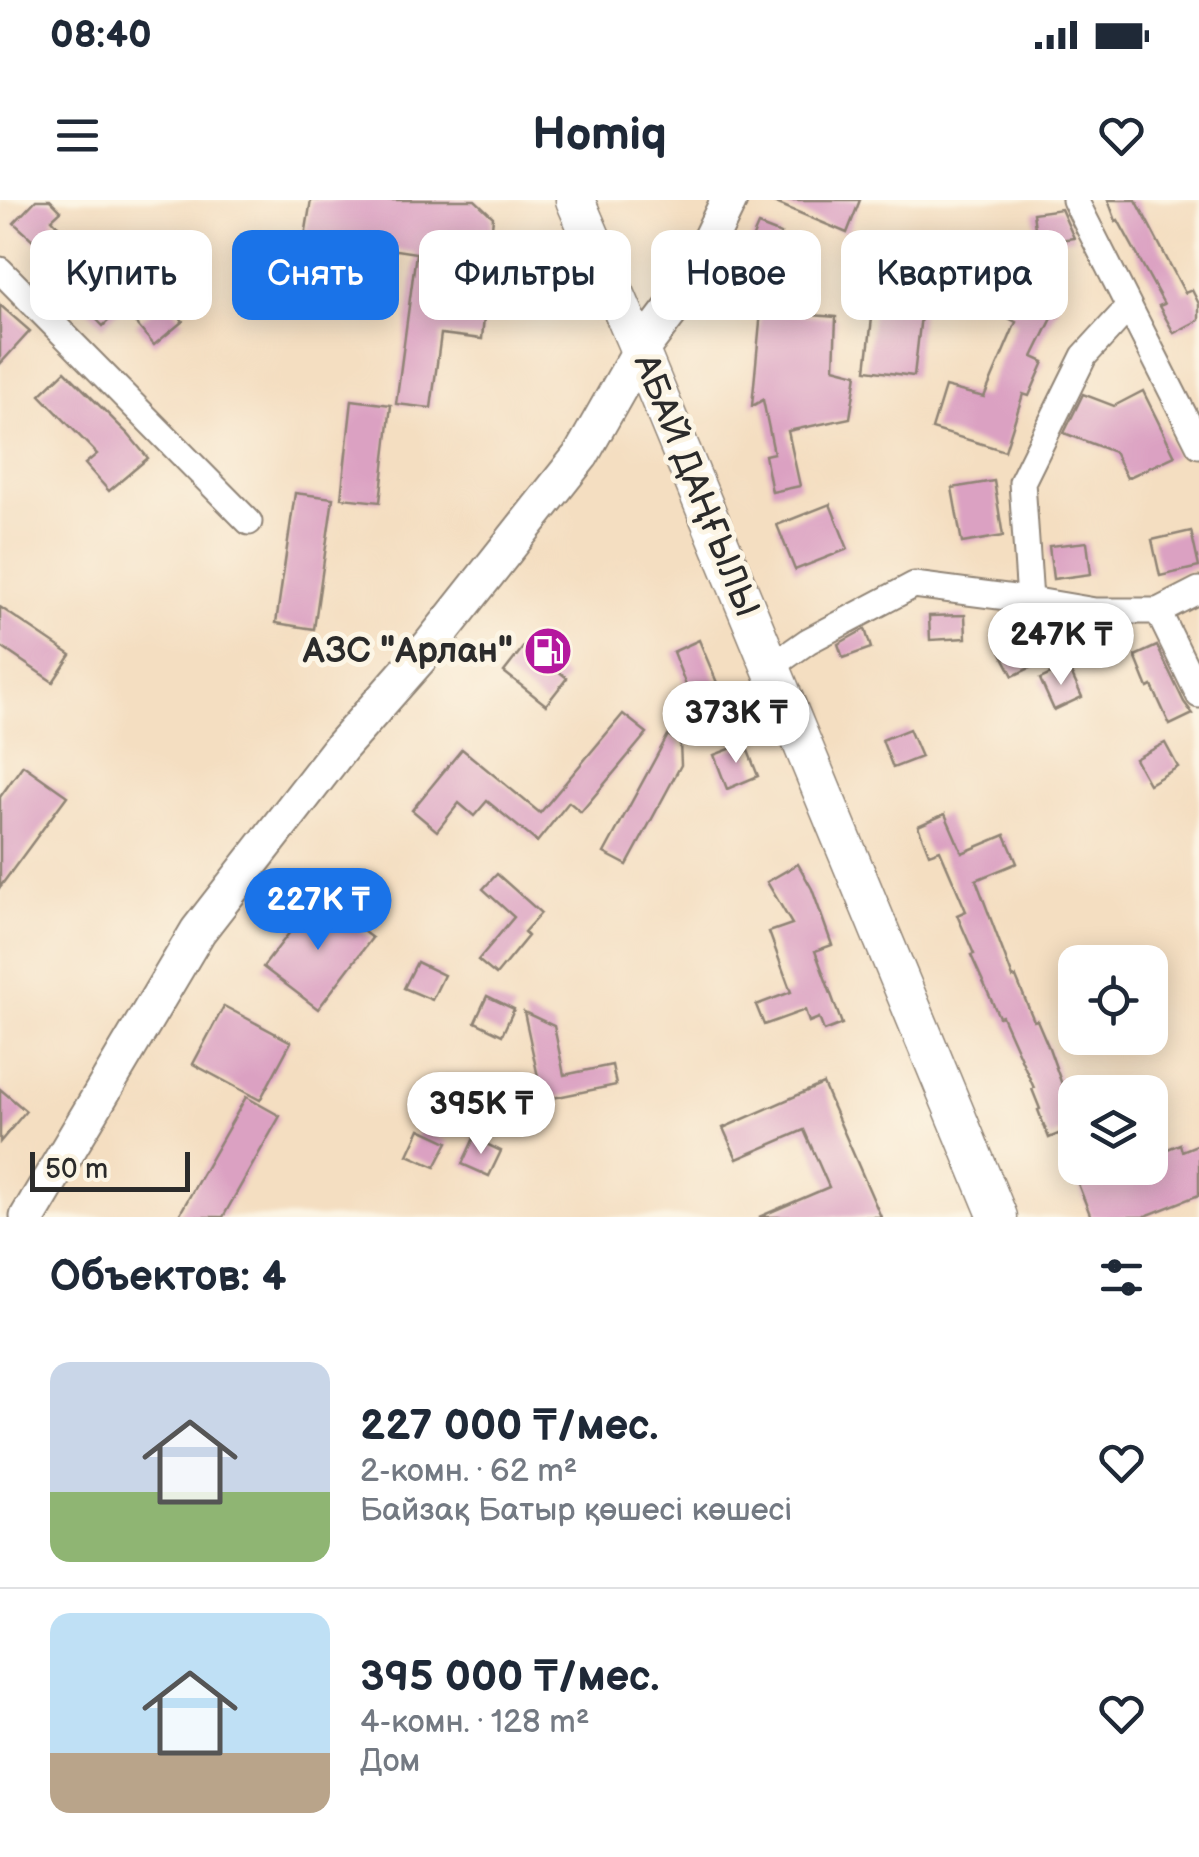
<!DOCTYPE html>
<html lang="ru">
<head>
<meta charset="utf-8">
<style>
  body { margin:0; font-family:"Balsamiq Sans",sans-serif; background:#f6f6f7; color:#1f2937; height:100vh; display:flex; flex-direction:column; font-size:38px; white-space:nowrap }
  * { box-sizing:border-box; margin:0 }
  p { font-size:32px; color:#747a83 }
  .icon { flex:none; width:55px; height:55px; fill:none; stroke:currentColor; stroke-width:2; stroke-linecap:round; stroke-linejoin:round }
  .map { position:relative; height:1017px; overflow:hidden }
  .sheet { display:flex; flex-direction:column; background:#fff; flex:1 }
  .sheet>* { flex:none }
  .top-card { position:absolute; left:30px; top:30px; width:1140px; height:90px; display:flex; gap:20px }
  .buttons { position:absolute; left:1058px; top:745px; display:grid; gap:20px }
  .buttons a { display:grid; place-items:center; width:110px; height:110px; border-radius:20px; background:#fff; box-shadow:0 5px 25px #0003; font-size:50px }
  .scale { position:absolute; left:30px; bottom:25px; width:160px; box-sizing:border-box; padding-left:10px; border:5px solid #2b2b2b; border-top:0; font-size:28px; line-height:35px; white-space:nowrap; color:#2b2b2b; -webkit-text-stroke:8px #fcf5e5; paint-order:stroke }
  .price { position:absolute; translate:-50% -85px; padding:0 22px; border-radius:35px; background:#fff; color:#222; font-size:32px; line-height:65px; filter:drop-shadow(0 2px 5px #0008) }
  .price::after { content:''; position:absolute; left:50%; top:60px; width:30px; height:22px; margin-left:-15px; background:inherit; clip-path:polygon(0 0,100% 0,50% 100%) }
  .price.on { background:#1a73e8; color:#fff }
  ul { padding:0; list-style:none }
  li { display:flex; align-items:center; gap:30px; height:250px; padding:0 50px }
  li+li { border-top:2px solid #e0e1e3 }
  li span { display:grid; place-items:center; flex:none; width:280px; height:200px; border-radius:20px; color:#555 }
  li>.icon { margin-inline-start:auto }
  span .icon { width:120px; height:120px; fill:#fffc; stroke-width:1 }
  li b { font-size:42px }
  h2 { display:flex; justify-content:space-between; align-items:center; height:120px; padding:0 50px; font-size:42px }
  .tag { padding:0 35px; border-radius:20px; background:#fff; box-shadow:0 5px 25px #0003; font-size:35px; line-height:90px }
  .tag.on { background:#1a73e8; color:#fff }
  .status { display:flex; justify-content:space-between; align-items:center; height:70px; padding:0 50px; background:#fff; direction:ltr }
  .status svg { height:28px; fill:currentColor }
  header { display:flex; justify-content:space-between; align-items:center; height:130px; padding:0 50px; background:#fff; font-size:45px; font-weight:700 }
  .map>svg:first-child { display:block }
  .building { fill:#dba1c2 }
  .lines { fill:none; stroke-linecap:round; stroke-linejoin:round }
  .street-casing { stroke:#908476; stroke-width:29 }
  .secondary-casing { stroke:#908476; stroke-width:39 }
  .primary-casing { stroke:#908476; stroke-width:41 }
  .street { stroke:#fff; stroke-width:25 }
  .secondary { stroke:#fff; stroke-width:35 }
  .primary { stroke:#fff; stroke-width:38 }
  .labels { text-anchor:middle; dominant-baseline:central; stroke-width:10; stroke-linejoin:round; paint-order:stroke }
  .street-label { font-size:35px; fill:#2b2b2b; stroke:#fcf5e5 }
  .poi-label { font-size:35px; font-weight:bold; fill:#2b2b2b; stroke:#fcf5e5; text-anchor:end }
</style>
</head>
<body>
<div class="status"><b>08:40</b><svg viewBox="0 0 49 12"><path d="M0 12V9h3v3zM5 12V6h3v6zM10 12V3h3v9zM15 12V0h3v12zM26 1h20v11H26zM47 4h2v5h-2z"/></svg></div>
<header><svg class="icon" aria-label="menu" viewBox="0 0 24 24"><path d="M4 6h16M4 12h16M4 18h16"/></svg>Homiq<svg class="icon" aria-label="heart" viewBox="0 0 24 24"><path d="M12 20l-8-8c-3-5 5-10 8-4 3-6 11-1 8 4z"/></svg></header>
<div class="map">
<svg width="1199" height="1017" viewBox="0 0 1199 1017">
  <rect width="100%" height="100%" fill="#fcf5e5"/>
  <filter id="ink" filterUnits="userSpaceOnUse"><feTurbulence type="fractalNoise" baseFrequency=".01" numOctaves="2"/><feDisplacementMap in="SourceGraphic" scale="20" xChannelSelector="R" yChannelSelector="G"/><feConvolveMatrix kernelMatrix="1 2 1 2 8 2 1 2 1" color-interpolation-filters="sRGB"/></filter>
  <filter id="wash" filterUnits="userSpaceOnUse"><feTurbulence type="fractalNoise" baseFrequency=".0048" numOctaves="4" result="noise"/><feDisplacementMap in="SourceGraphic" scale="40" xChannelSelector="R" yChannelSelector="G"/><feGaussianBlur stdDeviation="2.25" result="paint"/><feColorMatrix in="noise" values="0 0 0 0 0 0 0 0 0 0 0 0 0 0 0 0 0 1.4 0 .05"/><feComposite in="paint" operator="in"/></filter>
  <g filter="url(#wash)">
    <rect width="100%" height="100%" fill="#f4dec1"/>
    <g id="blocks">
      <g class="building">
        <path d="M36 0H50L61 11 52 19 102 76 106 73 132 98 103 126 37 58 45 51 14 23Z"/>
        <path d="M311 0H475L493 17 482 139 441 134 431 208 396 204 416 53 305 36Z"/>
        <path d="M769 0H860L847 33Z"/>
        <path d="M1108 0H1136L1185 93 1192 90 1199 104V120L1174 133 1159 106 1164 104 1118 20 1116 21Z"/>
        <path d="M1061 9 1074 38 1037 43 1033 13Z"/>
        <path d="M758 25 781 34 772 56 749 46Z"/>
        <path d="M878 66 926 72 914 176 866 170Z"/>
        <path d="M1021 87 1058 106 1033 157 1044 162 1029 196 1023 194 1005 251 932 229 945 187 984 197 1016 122 1006 117Z"/>
        <path d="M166 100 183 121 154 145 136 124Z"/>
        <path d="M0 105 30 131 0 164Z"/>
        <path d="M761 111 836 117 834 168 857 174 850 218 788 231 800 286 772 292 765 255 774 253 763 200 752 206Z"/>
        <path d="M65 171 128 234 148 258 109 291 85 264 97 254 40 195Z"/>
        <path d="M1143 191 1175 256 1127 278 1114 252 1064 233 1083 194 1114 206Z"/>
        <path d="M352 200 391 205 380 302 341 298Z"/>
        <path d="M994 281 1003 336 962 343 952 288Z"/>
        <path d="M295 293 333 298 314 429 276 423Z"/>
        <path d="M830 304 848 349 795 370 777 325Z"/>
        <path d="M1191 331 1199 367 1160 376 1152 340Z"/>
        <path d="M1087 342 1091 374 1053 379 1049 346Z"/>
        <path d="M0 407 71 455 53 482 0 446Z"/>
        <path d="M965 415 966 438 930 440 929 416Z"/>
        <path d="M865 429 871 448 843 458 838 444Z"/>
        <path d="M1022 435 1036 465 1013 476 998 447Z"/>
        <path d="M699 440 723 497 695 508 673 452Z"/>
        <path d="M525 445 567 478 546 505 504 472Z"/>
        <path d="M1157 446 1184 502 1193 514 1170 525 1152 486 1148 488 1135 456Z"/>
        <path d="M1068 466 1082 497 1054 510 1040 479Z"/>
        <path d="M623 514 647 533 581 612 569 602 537 642 487 601 474 616 459 603 437 631 412 610 462 549 540 613Z"/>
        <path d="M909 529 921 557 893 568 882 540Z"/>
        <path d="M668 535 680 543 681 565 627 665 604 653Z"/>
        <path d="M745 543 758 576 727 589 714 555Z"/>
        <path d="M1165 543 1178 567 1149 584 1135 559Z"/>
        <path d="M23 565 67 596 0 687V597Z"/>
        <path d="M945 614 962 653 1005 635 1017 663 976 680 1013 778 1016 777 1034 821 1037 820 1049 848 1075 921V927L1049 938 1038 910 1040 909 1032 889 1034 888 1002 816 999 817 971 755 974 754 957 715 966 711 940 650 929 654 918 626Z"/>
        <path d="M798 664 812 689 832 745 815 751 842 824 824 831 819 818 809 822 805 810 764 825 756 805 791 792 769 732 792 724 767 682Z"/>
        <path d="M497 674 541 713 524 732 528 736 496 775 478 760 514 717 483 689Z"/>
        <path d="M317 697 372 738 318 809 263 767Z"/>
        <path d="M417 762 444 775 432 800 404 788Z"/>
        <path d="M487 796 514 809 502 835 475 822Z"/>
        <path d="M224 806 291 842 260 900 193 864Z"/>
        <path d="M524 812 554 826 564 875 612 865 616 885 543 900Z"/>
        <path d="M485 878 512 892 500 917 473 904Z"/>
        <path d="M823 884 881 1017H759L829 987 804 930 737 959 723 928Z"/>
        <path d="M0 889 26 911 0 942Z"/>
        <path d="M246 897 280 916 223 1017H178Z"/>
        <path d="M420 929 448 942 435 967 408 955Z"/>
        <path d="M474 938 501 951 489 976 462 964Z"/>
        <path d="M1180 944 1182 951 1199 944V995L1143 1017H1091L1078 984 1120 968H1150V956Z"/>
      </g>
    </g>
  </g>
  <g filter="url(#ink)">
    <use href="#blocks" fill-opacity="0" stroke="#908476" stroke-width="2.5"/>
    <g class="lines">
      <g class="street-casing">
        <g id="street">
          <path d="M1075 0 1199 245"/>
          <path d="M0 70 249 322"/>
          <path d="M1030 400 1022 282 1084 156 1128 108"/>
          <path d="M1158 411 1199 495"/>
          <path d="M771 467 808 441 914 385 1030 400 1095 411H1158L1199 390"/>
        </g>
      </g>
      <g class="secondary-casing">
        <path id="secondary" d="M28 1017 198 731 341 547 429 447 581 255 640 151 684 93 729 0"/>
      </g>
      <g class="primary-casing">
        <path id="primary" d="M575 0 640 151 998 1017"/>
      </g>
      <use href="#street" class="street"/>
      <use href="#secondary" class="secondary"/>
      <use href="#primary" class="primary"/>
    </g>
  </g>
  <defs>
    <g id="fuel-disc" transform="scale(2.5)"><circle r="9.5" fill="#b5179e" stroke="#fcf5e5"/><path d="M-5.5-6h7V0h2V4h1.3V-2.5L3-4.5l.8-.8L6-3V5H2.5V1h-1V6h-7ZM-4.2-4.7v3.2H.2V-4.7Z" fill="#fff"/></g>
  </defs>
  <g fill-rule="evenodd">
    <use href="#fuel-disc" x="548" y="451"/>
  </g>
  <g class="labels">
    <g class="street-label">
      <text transform="translate(696 286) rotate(68)">АБАЙ ДАҢҒЫЛЫ</text>
    </g>
    <g class="poi-label">
      <text x="513" y="451">АЗС "Арлан"</text>
    </g>
  </g>
</svg>
<div class="buttons">
<a><svg class="icon" aria-label="locate" viewBox="0 0 24 24"><circle cx="12" cy="12" r="6"/><path d="M12 2v4M12 18v4M2 12h4M18 12h4"/></svg></a>
<a><svg class="icon" aria-label="layers" viewBox="0 0 24 24"><path d="M12 4l9 5-9 5-9-5zM3 14l9 5 9-5"/></svg></a>
</div>
<div class="scale">50 m</div>
<b class="price" style="left:1061px;top:488px">247K ₸</b>
<b class="price" style="left:736px;top:566px">373K ₸</b>
<b class="price on" style="left:318px;top:753px">227K ₸</b>
<b class="price" style="left:481px;top:957px">395K ₸</b>
<div class="top-card">
<a class="tag">Купить</a>
<a class="tag on">Снять</a>
<a class="tag">Фильтры</a>
<a class="tag">Новое</a>
<a class="tag">Квартира</a>
</div>
</div>
<section class="sheet">
<h2>Объектов: 4<svg class="icon" aria-label="filters" viewBox="0 0 24 24"><path d="M4 7h16M4 17h16"/><circle cx="9" cy="7" r="2"/><circle cx="15" cy="17" r="2"/></svg></h2>
<ul>
<li><span style="background:linear-gradient(#c9d6e8 65%,#8fb573 0)"><svg class="icon" aria-label="home" viewBox="0 0 24 24"><path d="M3 11l9-7 9 7M6 9v11h12V9"/></svg></span><div><b>227 000 ₸/мес.</b><p>2-комн. · 62 m²</p><p>Байзақ Батыр қөшесі көшесі</p></div><svg class="icon" aria-label="heart" viewBox="0 0 24 24"><path d="M12 20l-8-8c-3-5 5-10 8-4 3-6 11-1 8 4z"/></svg></li>
<li><span style="background:linear-gradient(#bfe0f5 70%,#b9a48a 0)"><svg class="icon" aria-label="home" viewBox="0 0 24 24"><path d="M3 11l9-7 9 7M6 9v11h12V9"/></svg></span><div><b>395 000 ₸/мес.</b><p>4-комн. · 128 m²</p><p>Дом</p></div><svg class="icon" aria-label="heart" viewBox="0 0 24 24"><path d="M12 20l-8-8c-3-5 5-10 8-4 3-6 11-1 8 4z"/></svg></li>
</ul>
</section>
</body>
</html>
